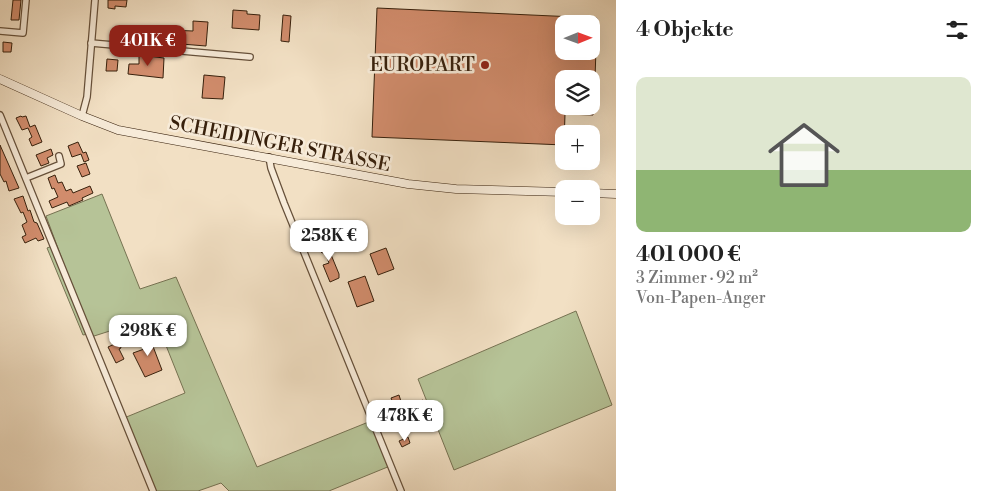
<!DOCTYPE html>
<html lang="de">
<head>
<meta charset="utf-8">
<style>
  body { margin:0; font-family:"Libre Bodoni",serif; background:#f6f6f6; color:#222; height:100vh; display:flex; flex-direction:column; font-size:19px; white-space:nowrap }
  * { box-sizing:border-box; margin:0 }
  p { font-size:16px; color:#767676 }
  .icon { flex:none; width:28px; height:28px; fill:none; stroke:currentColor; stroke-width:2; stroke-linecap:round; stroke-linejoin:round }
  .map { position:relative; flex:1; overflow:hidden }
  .details { display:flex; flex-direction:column; background:#fff; width:375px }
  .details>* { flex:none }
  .needle { width:32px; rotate:89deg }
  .tools { position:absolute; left:555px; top:15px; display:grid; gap:10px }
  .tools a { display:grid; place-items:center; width:45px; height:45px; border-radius:10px; background:#fff; box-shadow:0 5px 20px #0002; font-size:25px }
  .price { position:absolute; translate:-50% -42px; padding:0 11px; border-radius:10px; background:#fff; color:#222; font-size:16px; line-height:32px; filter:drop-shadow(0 1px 2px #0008) }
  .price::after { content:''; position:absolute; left:50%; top:30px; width:15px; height:11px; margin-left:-8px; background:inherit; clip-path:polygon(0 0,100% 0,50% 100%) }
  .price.selected { background:#8f2418; color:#fff }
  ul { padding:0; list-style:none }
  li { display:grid; align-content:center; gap:10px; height:265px; padding:0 20px }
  li span { display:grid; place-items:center; height:155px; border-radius:10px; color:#555 }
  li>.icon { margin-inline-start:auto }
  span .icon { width:90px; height:90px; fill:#fffc; stroke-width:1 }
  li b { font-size:21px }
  h2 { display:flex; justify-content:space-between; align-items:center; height:60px; padding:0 20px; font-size:21px }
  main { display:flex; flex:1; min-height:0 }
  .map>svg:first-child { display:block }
  .green { fill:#b6c397; stroke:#767252 }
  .building { fill:#d18c6c; stroke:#37200c; fill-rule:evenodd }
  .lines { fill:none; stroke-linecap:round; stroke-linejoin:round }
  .street-casing { stroke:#66503a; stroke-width:8 }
  .secondary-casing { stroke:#37200c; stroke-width:9 }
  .street { stroke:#f7ebd9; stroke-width:5.5 }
  .secondary { stroke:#f7ebd9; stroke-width:8 }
  .poi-dot { fill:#8f2418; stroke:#f7ebd9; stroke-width:2 }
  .labels { text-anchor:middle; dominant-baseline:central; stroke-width:5; stroke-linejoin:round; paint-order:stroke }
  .poi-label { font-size:19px; fill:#37200c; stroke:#f7ebd9; text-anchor:end }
  .street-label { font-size:19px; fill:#37200c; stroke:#f7ebd9 }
</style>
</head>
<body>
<main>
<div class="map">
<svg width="616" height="491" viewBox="0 0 616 491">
  <rect width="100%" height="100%" fill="#f2e0c4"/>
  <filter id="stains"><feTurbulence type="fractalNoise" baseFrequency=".004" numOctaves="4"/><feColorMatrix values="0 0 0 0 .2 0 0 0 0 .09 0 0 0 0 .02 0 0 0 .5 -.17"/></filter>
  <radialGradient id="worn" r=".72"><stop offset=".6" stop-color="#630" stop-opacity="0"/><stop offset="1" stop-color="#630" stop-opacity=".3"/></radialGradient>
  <g class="green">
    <path d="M102 194 140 289 176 277 257 467 371 421 390 466 329 491H229L221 483 198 491H153L124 418 185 393 157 323 130 332 116 329 91 337 46 216Z"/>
    <path d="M52 246 88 334 83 335 47 248Z"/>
    <path d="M576 311 612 405 454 470 418 379Z"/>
  </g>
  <g class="building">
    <path d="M13 0H21L19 20H11Z"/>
    <path d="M108 0H127L126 7 115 6V9L108 8Z"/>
    <path d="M377 8 597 18 595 79H564V106H594L593 115 565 114 564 145 372 137ZM564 24H591V51H564Z"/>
    <path d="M233 10 247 11V14L260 15 259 30 232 28Z"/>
    <path d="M283 15 291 16 289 42 281 41Z"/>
    <path d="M193 21 208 22 206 46 169 43 170 30 193 31Z"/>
    <path d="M148 28 158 30 157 43 147 42Z"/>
    <path d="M3 42 12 43 11 52H3Z"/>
    <path d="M139 55 164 58 163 78 128 74 129 64H139Z"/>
    <path d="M107 59 118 60 117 71H106Z"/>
    <path d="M204 75 225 77 223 99 202 98Z"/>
    <path d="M21 116 22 117 26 116 30 127 35 125 42 142 32 146 29 139 32 137 28 128 22 130 16 118Z"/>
    <path d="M78 142 83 153 86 152 89 160 84 162 81 154 72 157 68 146Z"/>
    <path d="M0 145 19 188 9 191 6 181 4 182 0 174Z"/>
    <path d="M51 149 53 155 47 158 49 163 41 166 36 155Z"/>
    <path d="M86 163 90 174 82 177 77 166Z"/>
    <path d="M55 175 58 183 62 182 66 191 71 189 73 193 90 186 93 193 82 198 83 200 69 206 67 202 52 208 49 201 58 197 54 188 52 189 48 178Z"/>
    <path d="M23 196 28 211 30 210 34 222 37 223 44 239 38 241 36 238 25 243 22 237 26 235 22 225 27 222 23 212 21 213 14 199Z"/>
    <path d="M325 240 339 274V278L330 282 323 265 329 263 325 252 322 253 316 244Z"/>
    <path d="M386 248 394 269 378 275 370 254Z"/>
    <path d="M365 276 374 301 357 307 348 282Z"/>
    <path d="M146 328 162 370 145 377 133 353 147 348 140 330Z"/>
    <path d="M119 342 121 348 119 349 124 359 116 363 108 347Z"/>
    <path d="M399 395 403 408 423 400 429 417 410 425V427L404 429 399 418 385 423 382 416 396 410 391 398Z"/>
    <path d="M408 437 410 443 402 447 399 441Z"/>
  </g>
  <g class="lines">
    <g class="street-casing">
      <g id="street">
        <path d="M0 31 23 33 26 0"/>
        <path d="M91 43 250 57"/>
        <path d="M0 115 153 491"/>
        <path d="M82 116 87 97 95 0"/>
        <path d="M269 157 271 168 284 203 401 491"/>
        <path d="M26 178 61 164 59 156"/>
      </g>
    </g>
    <g class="secondary-casing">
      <g id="secondary">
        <path d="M0 79 82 116 118 130 408 184 456 189 564 192"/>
        <path d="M591 193 616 194"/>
      </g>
    </g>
    <use href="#street" class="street"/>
    <use href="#secondary" class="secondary"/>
  </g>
  <circle class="poi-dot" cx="485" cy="65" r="5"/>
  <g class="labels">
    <g class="poi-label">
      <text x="475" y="65">EUROPART</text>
    </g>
    <g class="street-label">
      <text transform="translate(280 144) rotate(11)">SCHEIDINGER STRASSE</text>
    </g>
  </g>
  <rect width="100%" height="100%" filter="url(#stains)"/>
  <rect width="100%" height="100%" fill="url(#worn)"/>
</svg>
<div class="tools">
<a><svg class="needle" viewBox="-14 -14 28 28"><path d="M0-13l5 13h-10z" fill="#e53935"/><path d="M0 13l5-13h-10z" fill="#767676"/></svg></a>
<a><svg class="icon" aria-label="layers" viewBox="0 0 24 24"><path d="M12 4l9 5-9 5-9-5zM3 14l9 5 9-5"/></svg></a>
<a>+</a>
<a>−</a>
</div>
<b class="price selected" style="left:148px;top:67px">401K €</b>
<b class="price" style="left:329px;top:262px">258K €</b>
<b class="price" style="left:148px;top:357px">298K €</b>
<b class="price" style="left:405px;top:442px">478K €</b>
</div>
<section class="details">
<h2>4 Objekte<svg class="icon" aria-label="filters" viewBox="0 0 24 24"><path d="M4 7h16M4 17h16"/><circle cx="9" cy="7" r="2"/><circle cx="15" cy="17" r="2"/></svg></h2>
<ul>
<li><span style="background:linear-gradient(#dfe7d0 60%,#8fb573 0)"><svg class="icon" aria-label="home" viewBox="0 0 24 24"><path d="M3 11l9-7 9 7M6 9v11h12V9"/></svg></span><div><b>401 000 €</b><p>3 Zimmer · 92 m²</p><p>Von-Papen-Anger</p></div></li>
</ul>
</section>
</main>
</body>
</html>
